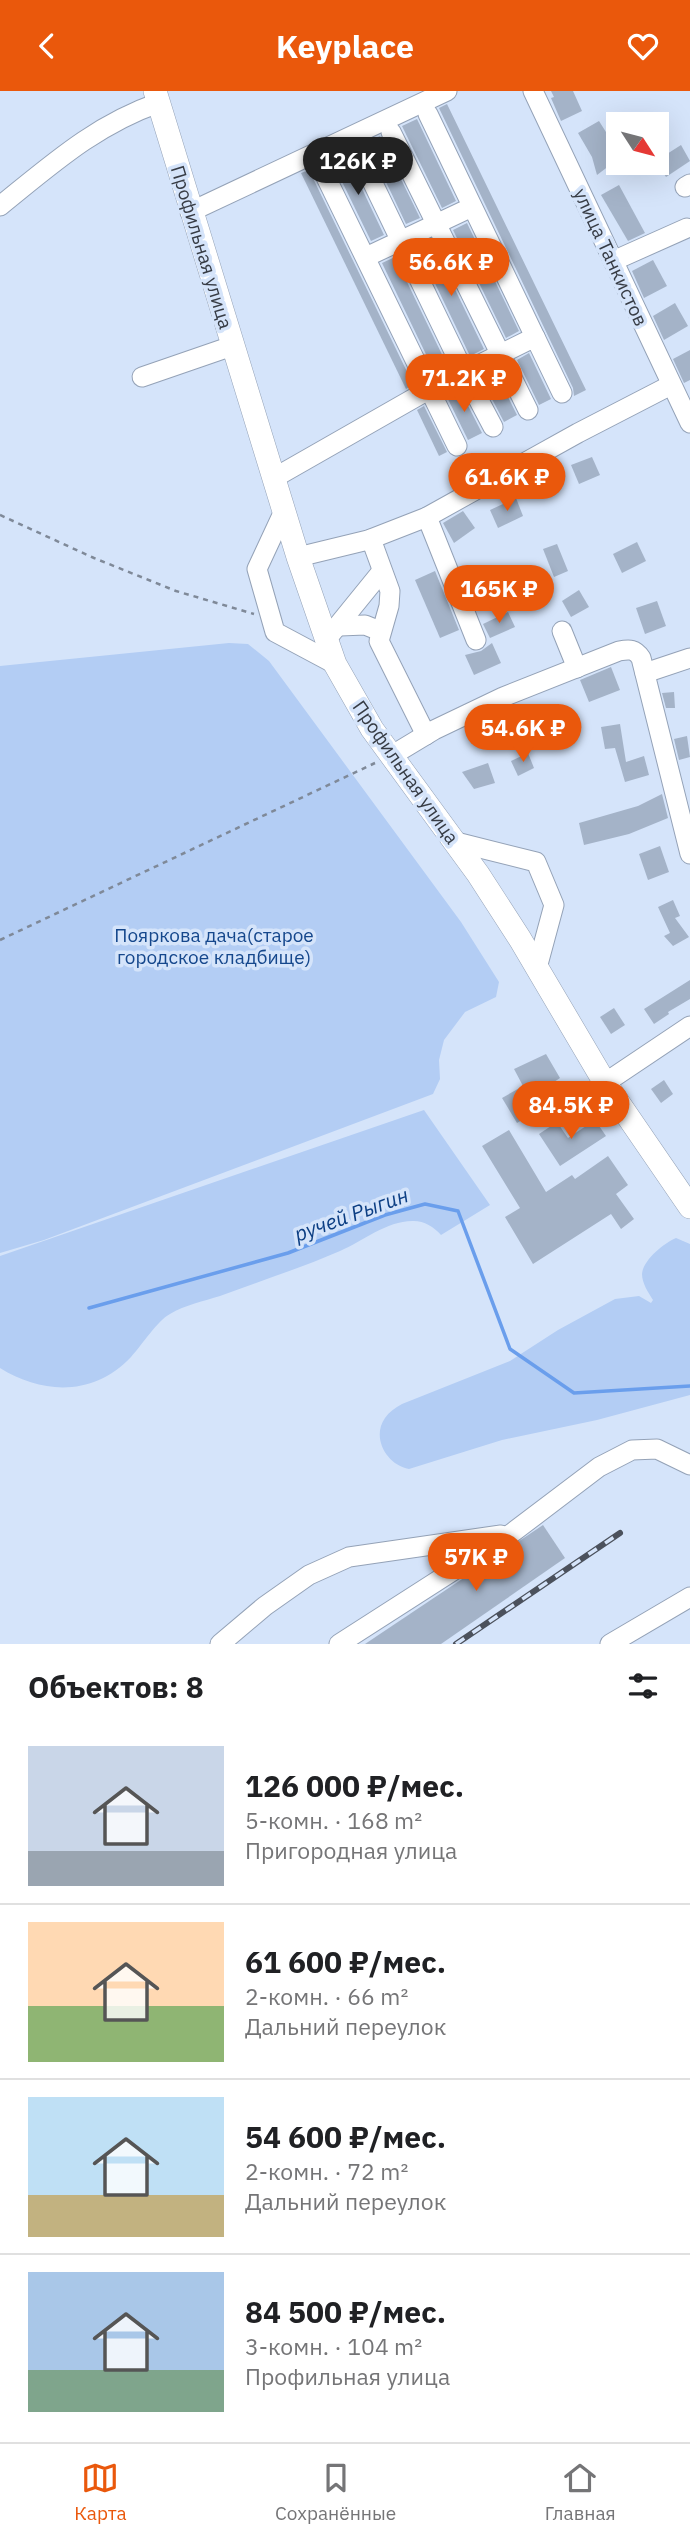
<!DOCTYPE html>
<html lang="ru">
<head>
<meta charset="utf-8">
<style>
  body { margin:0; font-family:"IBM Plex Sans",sans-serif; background:#f2f2f2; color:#202124; height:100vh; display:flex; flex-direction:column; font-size:26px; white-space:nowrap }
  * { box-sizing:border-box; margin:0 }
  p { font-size:23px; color:#757577 }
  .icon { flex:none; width:38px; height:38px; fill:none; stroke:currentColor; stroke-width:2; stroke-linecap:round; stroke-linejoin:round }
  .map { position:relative; height:1553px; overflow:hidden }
  .details { display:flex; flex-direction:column; background:#fff; flex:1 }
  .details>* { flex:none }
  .needle { width:46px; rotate:126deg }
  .buttons { position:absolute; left:606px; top:21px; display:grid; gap:14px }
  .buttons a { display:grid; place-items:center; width:63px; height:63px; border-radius:0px; background:#fff; box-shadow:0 7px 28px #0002; font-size:35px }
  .price { position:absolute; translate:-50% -60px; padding:0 16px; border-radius:24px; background:#ea580c; color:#fff; font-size:23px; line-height:46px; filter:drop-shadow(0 2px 4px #0008) }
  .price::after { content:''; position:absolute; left:50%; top:42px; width:21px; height:16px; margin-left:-10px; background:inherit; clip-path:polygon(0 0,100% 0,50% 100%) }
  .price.on { background:#222; color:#fff }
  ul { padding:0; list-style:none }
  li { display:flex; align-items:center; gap:21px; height:175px; padding:0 28px }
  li+li { border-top:2px solid #e0e0e0 }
  li span { display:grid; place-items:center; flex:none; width:196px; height:140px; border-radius:0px; color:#555 }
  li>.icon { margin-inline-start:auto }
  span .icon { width:84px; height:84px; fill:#fffc; stroke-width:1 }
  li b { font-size:30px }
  h2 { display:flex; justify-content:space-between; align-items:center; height:84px; padding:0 28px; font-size:30px }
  header { display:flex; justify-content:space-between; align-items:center; height:91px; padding:0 28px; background:#ea580c; color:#fff; font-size:32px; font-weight:700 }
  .tabs { display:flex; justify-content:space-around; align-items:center; height:98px; border-top:2px solid #e0e0e0; background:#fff; font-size:19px; color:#757577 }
  .tabs a { display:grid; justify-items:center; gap:4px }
  .tabs .on { color:#ea580c }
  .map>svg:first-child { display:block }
  .green { fill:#b3cdf4 }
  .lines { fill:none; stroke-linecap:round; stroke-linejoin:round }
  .stream { stroke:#6a9eec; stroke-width:3.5 }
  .building { fill:#a4b3c8 }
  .minor-casing { stroke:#94a2b7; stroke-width:21 }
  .major-casing { stroke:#94a2b7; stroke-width:24 }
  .path { stroke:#7f8998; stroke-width:2.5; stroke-dasharray:5 5; stroke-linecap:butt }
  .minor { stroke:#fff; stroke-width:19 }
  .major { stroke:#fff; stroke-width:23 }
  .rail-casing { stroke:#4b515c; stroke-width:6 }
  .rail { stroke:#d5e4fa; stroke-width:3.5; stroke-dasharray:10; stroke-linecap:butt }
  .labels { text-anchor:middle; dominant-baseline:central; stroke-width:7; stroke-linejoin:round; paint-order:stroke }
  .street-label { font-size:19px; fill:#373c45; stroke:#d5e4fa }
  .park-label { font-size:19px; fill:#15478c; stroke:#d5e4fa }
  .water-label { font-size:21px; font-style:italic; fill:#0c3e83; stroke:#d5e4fa }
</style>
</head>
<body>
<header><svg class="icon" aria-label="back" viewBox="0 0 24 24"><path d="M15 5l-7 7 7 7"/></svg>Keyplace<svg class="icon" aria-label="heart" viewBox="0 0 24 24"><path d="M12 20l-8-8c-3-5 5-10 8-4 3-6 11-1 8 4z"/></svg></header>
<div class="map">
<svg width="690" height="1553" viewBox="0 0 690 1553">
  <rect width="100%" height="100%" fill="#d5e4fa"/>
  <g class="green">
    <path d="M229 552 248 553 269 570 461 831 499 891 496 906 465 921 444 949 439 969 440 988 433 1003 44 1149 0 1162V575Z"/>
    <path d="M424 1019 490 1114 441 1144C434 1136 424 1130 414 1130 388 1129 363 1150 340 1160 301 1177 260 1190 220 1205 204 1210 185 1214 170 1223 157 1230 142 1254 131 1266 95 1305 43 1304 0 1277V1165Z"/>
    <path d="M676 1147 690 1153V1304L597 1329 502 1349 409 1378C387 1374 371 1347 385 1327 389 1321 395 1317 402 1313L510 1270 558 1239 615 1208 639 1205 651 1212 653 1209C648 1201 642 1192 642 1183 643 1169 664 1152 676 1147Z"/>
  </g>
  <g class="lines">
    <path class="stream" d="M89 1217 288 1162 385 1124 425 1113 458 1120 510 1258 574 1302 690 1295"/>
  </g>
  <g class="building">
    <path d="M551 0H573L582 20 561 30 551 7 554 6Z"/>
    <path d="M447 13 586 299 574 305 573 297 439 17Z"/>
    <path d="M417 28 456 110 442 117 402 35Z"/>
    <path d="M599 30 618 60V68L597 84 592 66 578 42Z"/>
    <path d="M380 45 420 127 406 133 367 51Z"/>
    <path d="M681 54 690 70 666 86 656 70Z"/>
    <path d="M345 62 384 144 371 150 331 68Z"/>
    <path d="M309 79 413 293 406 298 301 82Z"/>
    <path d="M619 94 645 142 628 150 601 104Z"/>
    <path d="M467 132 519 240 506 247 453 139Z"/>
    <path d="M431 149 484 258 470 265 417 155Z"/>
    <path d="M395 166 448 276 435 282 382 172Z"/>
    <path d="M653 169 667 195 644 207 632 180Z"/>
    <path d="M675 212 688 235 664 249 653 225Z"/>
    <path d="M690 259V289L684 292 673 268Z"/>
    <path d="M529 262 551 308 539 314 517 269Z"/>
    <path d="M495 280 517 324 504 331 481 287Z"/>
    <path d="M459 297 482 342 468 349 446 304Z"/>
    <path d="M424 315 447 361 439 365 417 319Z"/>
    <path d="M592 366 600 384 579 393 571 374Z"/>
    <path d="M551 371 559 386 537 397 530 383Z"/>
    <path d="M516 407 523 425 498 437 490 419Z"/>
    <path d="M463 420 475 437 454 452 443 432Z"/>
    <path d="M637 451 646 470 622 482 613 463Z"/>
    <path d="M557 453 568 480 554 486 543 458Z"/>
    <path d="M435 480 459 539 440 547 415 489Z"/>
    <path d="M579 499 589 516 571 526 562 510Z"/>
    <path d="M657 510 666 535 645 543 636 517Z"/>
    <path d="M508 521 515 536 490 547 483 533Z"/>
    <path d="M492 552 501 572 474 584 465 564 481 560Z"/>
    <path d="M611 576 620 599 589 611 580 589Z"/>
    <path d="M674 601 675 617H666L662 602Z"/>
    <path d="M546 620 553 639 534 646 527 627Z"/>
    <path d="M620 633 626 671 644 665 649 684 625 691 615 657 605 658 601 636Z"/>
    <path d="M687 645 690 666 679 669 674 648Z"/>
    <path d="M528 662 534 677 518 685 511 670Z"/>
    <path d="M488 672 495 692 474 698 462 681Z"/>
    <path d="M662 703 668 727 629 743 584 754 579 732 638 715Z"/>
    <path d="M660 755 669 781 648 789 639 763Z"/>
    <path d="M673 809 680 825 675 827 689 846 673 855 664 845 670 842 658 816Z"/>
    <path d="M690 889V908L668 921 669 923 654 933 644 918Z"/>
    <path d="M614 917 625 934 611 943 600 926Z"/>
    <path d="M546 963 560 987 545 997 553 1011 517 1032 502 1007 523 995 514 978Z"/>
    <path d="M664 989 673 1003 661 1012 651 998Z"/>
    <path d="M595 1029 606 1045 560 1075 539 1043 557 1031 568 1047Z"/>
    <path d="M509 1039 546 1101 572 1084 575 1088 608 1065 628 1094 616 1103 634 1128 621 1138 611 1123 533 1173 505 1126 520 1117 482 1055Z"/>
    <path d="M543 1434 565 1467 441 1553H365Z"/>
  </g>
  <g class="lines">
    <g class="minor-casing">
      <g id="minor">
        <path d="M533 0 690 332"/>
        <path d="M428 23 535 246"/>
        <path d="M391 41 528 319"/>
        <path d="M355 55 464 281 493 336"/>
        <path d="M320 74 457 355"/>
        <path d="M685 96 690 93"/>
        <path d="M0 115C51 74 95 34 158 12"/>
        <path d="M190 121 447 0"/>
        <path d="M366 166 472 116"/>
        <path d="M613 170 687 137"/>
        <path d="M142 286 232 255"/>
        <path d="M274 387 430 298 535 246 562 302"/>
        <path d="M284 420 257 478 275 541 335 573"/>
        <path d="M427 426 476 549"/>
        <path d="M371 448 390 500 389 515 379 550 426 644"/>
        <path d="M298 466 368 449 427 426 578 342 671 294"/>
        <path d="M340 535 365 534 380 540"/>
        <path d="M562 540 577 577"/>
        <path d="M326 549 382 480"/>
        <path d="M645 582 690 567"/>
        <path d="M391 665 434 639 503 606 619 560C630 558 635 558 641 567L690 763"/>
        <path d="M456 751 536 771 554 814 537 877"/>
        <path d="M605 992 690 935"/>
        <path d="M220 1553 265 1515 309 1484 349 1466 501 1444"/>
        <path d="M339 1553 512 1442 599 1376 632 1359 657 1358 690 1374"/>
        <path d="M610 1553 690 1506"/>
      </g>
    </g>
    <g class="major-casing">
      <path id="major" d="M155 0 298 466 335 573 372 638 478 783 520 848 605 992 690 1116"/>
    </g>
    <g class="path">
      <path d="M0 424 94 467 176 500 254 523"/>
      <path d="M0 849 375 672"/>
    </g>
    <use href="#minor" class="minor"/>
    <use href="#major" class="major"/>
    <g class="rail-casing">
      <path id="rail" d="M456 1553 620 1442"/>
    </g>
    <use href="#rail" class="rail"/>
  </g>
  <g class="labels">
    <g class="street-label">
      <text transform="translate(202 156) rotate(73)">Профильная улица</text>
      <text transform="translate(611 166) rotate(65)">улица Танкистов</text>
      <text transform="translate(406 681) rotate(55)">Профильная улица</text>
    </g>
    <g class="park-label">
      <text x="214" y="844">Пояркова дача(старое<tspan x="214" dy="22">городское кладбище)</tspan></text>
    </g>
    <g class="water-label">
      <text transform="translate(351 1123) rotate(-20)">ручей Рыгин</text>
    </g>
  </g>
</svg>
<div class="buttons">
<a><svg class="needle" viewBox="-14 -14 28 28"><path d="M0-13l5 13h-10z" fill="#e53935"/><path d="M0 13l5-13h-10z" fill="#757577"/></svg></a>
</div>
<b class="price on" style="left:358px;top:106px">126K ₽</b>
<b class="price" style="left:451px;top:207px">56.6K ₽</b>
<b class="price" style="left:464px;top:323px">71.2K ₽</b>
<b class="price" style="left:507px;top:422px">61.6K ₽</b>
<b class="price" style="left:499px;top:534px">165K ₽</b>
<b class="price" style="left:523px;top:673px">54.6K ₽</b>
<b class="price" style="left:571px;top:1050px">84.5K ₽</b>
<b class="price" style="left:476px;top:1502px">57K ₽</b>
</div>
<section class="details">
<h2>Объектов: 8<svg class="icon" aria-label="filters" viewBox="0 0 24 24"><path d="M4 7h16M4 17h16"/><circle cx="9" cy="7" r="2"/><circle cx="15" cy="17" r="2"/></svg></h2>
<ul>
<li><span style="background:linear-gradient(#c9d6e8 75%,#9aa5b1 0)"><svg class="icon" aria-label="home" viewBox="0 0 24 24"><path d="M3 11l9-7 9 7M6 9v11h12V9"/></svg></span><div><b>126 000 ₽/мес.</b><p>5-комн. · 168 m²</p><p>Пригородная улица</p></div></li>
<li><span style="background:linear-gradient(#ffd9b3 60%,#8fb573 0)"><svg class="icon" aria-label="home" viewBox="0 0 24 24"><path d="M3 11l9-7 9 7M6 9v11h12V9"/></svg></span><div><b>61 600 ₽/мес.</b><p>2-комн. · 66 m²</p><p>Дальний переулок</p></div></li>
<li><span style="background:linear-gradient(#bfe0f5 70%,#c2b280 0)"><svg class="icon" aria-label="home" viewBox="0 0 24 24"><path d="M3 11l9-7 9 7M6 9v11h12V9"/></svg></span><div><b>54 600 ₽/мес.</b><p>2-комн. · 72 m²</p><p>Дальний переулок</p></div></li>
<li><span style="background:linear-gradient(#a9c7e8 70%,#7fa58c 0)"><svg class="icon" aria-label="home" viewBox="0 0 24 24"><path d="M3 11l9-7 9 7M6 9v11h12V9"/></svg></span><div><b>84 500 ₽/мес.</b><p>3-комн. · 104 m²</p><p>Профильная улица</p></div></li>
</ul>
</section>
<nav class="tabs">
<a class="on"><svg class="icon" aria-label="map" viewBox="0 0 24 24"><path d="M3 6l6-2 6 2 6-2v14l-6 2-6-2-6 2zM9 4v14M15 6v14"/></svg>Карта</a>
<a><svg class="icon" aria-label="saved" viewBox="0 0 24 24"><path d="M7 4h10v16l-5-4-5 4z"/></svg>Сохранённые</a>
<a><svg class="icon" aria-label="home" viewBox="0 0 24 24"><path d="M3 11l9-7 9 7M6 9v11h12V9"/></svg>Главная</a>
</nav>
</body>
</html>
